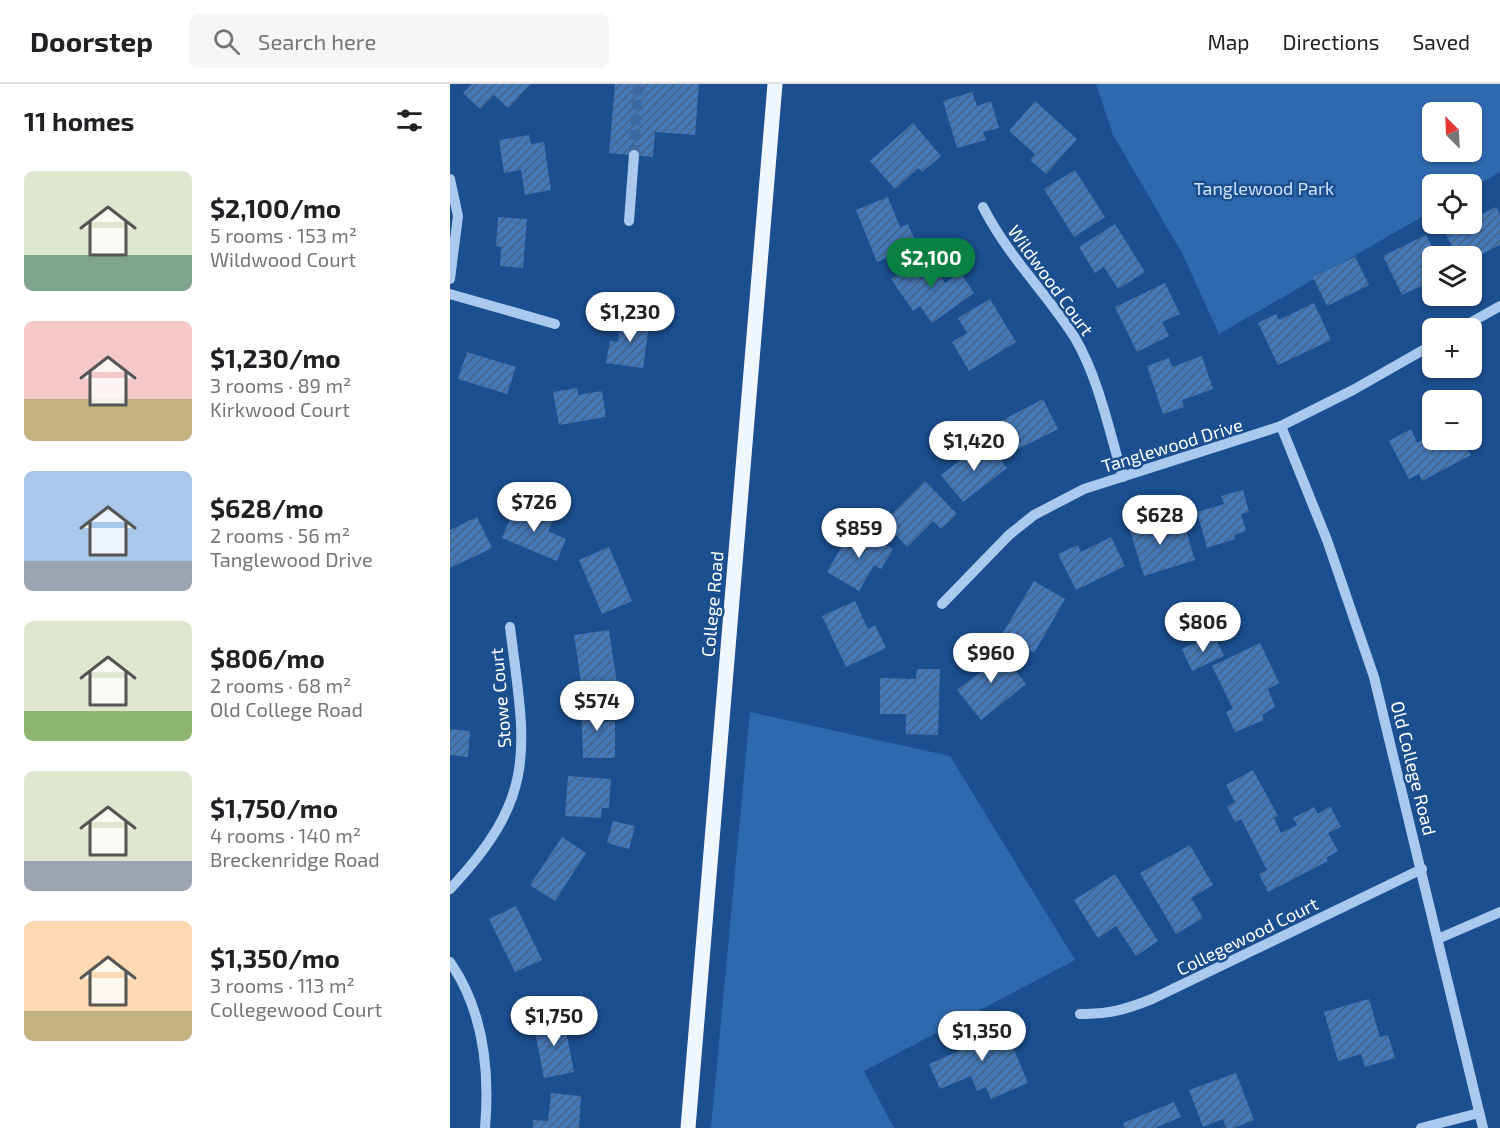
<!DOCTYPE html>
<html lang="en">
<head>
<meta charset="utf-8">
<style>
  body { margin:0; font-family:"Exo 2",sans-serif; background:#f6f6f6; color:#202124; height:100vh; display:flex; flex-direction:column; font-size:22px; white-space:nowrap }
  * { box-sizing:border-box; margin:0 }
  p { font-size:20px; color:#757577 }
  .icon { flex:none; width:33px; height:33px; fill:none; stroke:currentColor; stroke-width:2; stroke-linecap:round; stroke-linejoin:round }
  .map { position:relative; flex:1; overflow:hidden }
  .panel { display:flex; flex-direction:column; background:#fff; width:450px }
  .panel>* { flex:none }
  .needle { width:39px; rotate:336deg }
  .tools { position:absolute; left:972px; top:18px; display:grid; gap:12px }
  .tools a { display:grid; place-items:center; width:60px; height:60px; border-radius:9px; background:#fff; box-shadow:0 2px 4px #0004; font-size:30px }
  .price { position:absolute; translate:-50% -51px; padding:0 14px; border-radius:21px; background:#fff; color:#222; font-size:20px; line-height:39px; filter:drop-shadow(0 2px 3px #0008) }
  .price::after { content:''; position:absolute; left:50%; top:36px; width:18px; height:14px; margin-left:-9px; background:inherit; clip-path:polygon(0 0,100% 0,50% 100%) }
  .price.current { background:#0b8043; color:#fff }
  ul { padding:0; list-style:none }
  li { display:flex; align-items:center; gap:18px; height:150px; padding:0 24px }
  li span { display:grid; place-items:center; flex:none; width:168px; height:120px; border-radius:9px; color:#555 }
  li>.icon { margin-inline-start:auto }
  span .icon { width:72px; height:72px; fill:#fffc; stroke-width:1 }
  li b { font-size:26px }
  h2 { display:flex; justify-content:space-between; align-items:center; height:72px; padding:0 24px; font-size:26px }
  header { display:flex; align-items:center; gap:36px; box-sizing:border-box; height:84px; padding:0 30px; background:#fff; border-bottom:2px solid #e0e0e0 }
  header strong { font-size:28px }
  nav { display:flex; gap:33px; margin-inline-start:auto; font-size:21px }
  .search { width:420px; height:54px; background:#f6f6f6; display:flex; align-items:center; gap:15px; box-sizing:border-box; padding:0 21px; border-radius:9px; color:#757577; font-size:22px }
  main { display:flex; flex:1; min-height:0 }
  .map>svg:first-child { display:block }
  .green { fill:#2e69ad; fill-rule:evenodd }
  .building { fill:url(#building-hatch) }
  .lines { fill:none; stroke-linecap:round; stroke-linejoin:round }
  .minor-tunnel { stroke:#3d69a0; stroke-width:10; stroke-dasharray:10 5; stroke-linecap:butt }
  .minor { stroke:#a9c9ee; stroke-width:10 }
  .major { stroke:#f0f6ff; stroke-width:15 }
  .labels { text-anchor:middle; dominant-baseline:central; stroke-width:5; stroke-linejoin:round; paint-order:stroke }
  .park-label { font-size:18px; fill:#cfe3fa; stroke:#1b4f8f }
  .street-label { font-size:18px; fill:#fff; stroke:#1b4f8f }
</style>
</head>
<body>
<header>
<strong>Doorstep</strong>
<div class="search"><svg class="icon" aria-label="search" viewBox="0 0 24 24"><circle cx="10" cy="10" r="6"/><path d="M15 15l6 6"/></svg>Search here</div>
<nav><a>Map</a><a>Directions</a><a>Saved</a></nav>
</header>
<main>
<section class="panel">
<h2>11 homes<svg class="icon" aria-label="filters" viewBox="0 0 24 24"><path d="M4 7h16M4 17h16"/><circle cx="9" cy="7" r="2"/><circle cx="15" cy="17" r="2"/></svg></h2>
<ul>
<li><span style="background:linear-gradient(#dfe7d0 70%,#7fa58c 0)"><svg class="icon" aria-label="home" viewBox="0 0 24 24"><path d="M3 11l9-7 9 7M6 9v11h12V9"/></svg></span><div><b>$2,100/mo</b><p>5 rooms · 153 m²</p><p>Wildwood Court</p></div></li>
<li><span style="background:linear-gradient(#f6c9c9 65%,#c2b280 0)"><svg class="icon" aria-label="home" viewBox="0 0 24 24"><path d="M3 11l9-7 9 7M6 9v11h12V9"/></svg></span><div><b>$1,230/mo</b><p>3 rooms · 89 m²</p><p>Kirkwood Court</p></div></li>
<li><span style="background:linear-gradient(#a9c7e8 75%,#9aa5b1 0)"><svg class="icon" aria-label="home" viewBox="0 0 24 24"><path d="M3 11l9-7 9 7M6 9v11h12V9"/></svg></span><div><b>$628/mo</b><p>2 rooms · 56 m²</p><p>Tanglewood Drive</p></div></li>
<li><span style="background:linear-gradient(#dfe7d0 75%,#8fb573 0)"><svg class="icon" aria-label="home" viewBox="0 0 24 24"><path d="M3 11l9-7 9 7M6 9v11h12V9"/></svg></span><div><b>$806/mo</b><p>2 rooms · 68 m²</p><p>Old College Road</p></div></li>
<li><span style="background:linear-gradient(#dfe7d0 75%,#9aa5b1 0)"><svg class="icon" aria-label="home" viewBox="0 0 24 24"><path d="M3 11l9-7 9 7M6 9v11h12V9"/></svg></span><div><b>$1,750/mo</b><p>4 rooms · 140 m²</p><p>Breckenridge Road</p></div></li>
<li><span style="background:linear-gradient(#ffd9b3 75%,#c2b280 0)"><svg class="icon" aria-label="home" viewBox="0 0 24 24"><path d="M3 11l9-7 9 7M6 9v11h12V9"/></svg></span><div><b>$1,350/mo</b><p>3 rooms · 113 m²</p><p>Collegewood Court</p></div></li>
</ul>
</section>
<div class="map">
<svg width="1050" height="1044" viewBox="0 0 1050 1044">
  <defs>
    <pattern id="building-hatch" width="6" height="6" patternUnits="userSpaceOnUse" patternTransform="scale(1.5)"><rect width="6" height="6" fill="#4478b7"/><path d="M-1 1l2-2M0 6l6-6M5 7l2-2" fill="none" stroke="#486282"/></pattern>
  </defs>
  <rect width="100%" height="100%" fill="#1b4f8f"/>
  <g class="green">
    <path d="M646 0H1050V88L1022 104V100H982V127L769 250 732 169 663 51ZM982 28H1022V68H982Z"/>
    <path d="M300 628 500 672 625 876 414 987 444 1044H261Z"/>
  </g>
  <g class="building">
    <path d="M22 0H81L58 24 44 11 30 25 13 9Z"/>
    <path d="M165 0H249L245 51 205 48 203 73 159 69Z"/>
    <path d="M522 8 527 22 541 17 549 44 533 48 536 56 507 64 493 17Z"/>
    <path d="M585 17 627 55 596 90 580 76 585 70 559 47Z"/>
    <path d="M463 39 491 72 472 88 468 84 445 105 420 77Z"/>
    <path d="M79 51 81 60 94 58 101 106 75 111 71 86 54 89 49 56Z"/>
    <path d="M625 86 655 133 624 153 594 105Z"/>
    <path d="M438 113 450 143 458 140 467 162 427 178 406 126Z"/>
    <path d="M1046 123 1050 130V161L1022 175V172H1007L995 148 1012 140H1022V135Z"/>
    <path d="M48 133 77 135 73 184 50 182 51 163 46 162Z"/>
    <path d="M665 140 695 188 668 205 654 183 645 189 629 163Z"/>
    <path d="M976 151 984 167 990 165 994 172H982V197L952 211 933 172Z"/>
    <path d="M476 171 495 199 510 188 524 209 482 239 470 222 463 227 441 195Z"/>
    <path d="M905 173 919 201 877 222 863 193Z"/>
    <path d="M715 199 730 230 712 238 719 252 687 268 665 223Z"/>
    <path d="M540 215 566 258 519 287 502 258 517 249 508 234Z"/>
    <path d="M864 219 881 256 828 281 808 239 826 230 829 236Z"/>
    <path d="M172 231 200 235 193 284 156 279 160 257 168 258Z"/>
    <path d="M17 268 66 283 57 310 8 295Z"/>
    <path d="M752 272 763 305 732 316 734 323 713 330 697 282 719 274 722 283Z"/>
    <path d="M127 304 128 311 152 307 156 333 109 341 103 308Z"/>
    <path d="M593 315 608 345 560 369 545 340Z"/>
    <path d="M961 345 967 359 982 351V356H1012L1021 371 972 397 969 390 959 395 939 357Z"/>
    <path d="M535 357 557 384 513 418 491 391Z"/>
    <path d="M475 397 507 430 491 445 483 437 457 463 434 438Z"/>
    <path d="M793 406 799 428 791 430 796 447 784 451 785 455 757 464 747 428 774 420 771 412Z"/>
    <path d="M66 421 103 436 98 447 116 455 107 477 52 454Z"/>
    <path d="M704 432 709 448 734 440 745 476 694 492 678 440Z"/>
    <path d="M27 433 42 464 0 484V446Z"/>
    <path d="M403 443 443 465 431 485 424 481 409 507 377 488Z"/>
    <path d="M661 453 675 482 626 506 608 470 628 461 631 468Z"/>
    <path d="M159 463 182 517 152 530 129 476Z"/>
    <path d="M584 497 615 515 584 569 552 550Z"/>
    <path d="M405 517 418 545 425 541 436 564 396 583 372 532Z"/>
    <path d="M159 546 167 600 132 604 124 551Z"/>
    <path d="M764 551 774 572 742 587 732 565Z"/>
    <path d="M810 559 829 599 818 605 825 623 812 631 814 636 785 648 776 628 783 625 762 582Z"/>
    <path d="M545 561 576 600 531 636 507 606 532 587 525 578Z"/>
    <path d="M467 585H490L488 651 456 650V630H430V594L466 595Z"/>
    <path d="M131 617H154V638L165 637V674H133Z"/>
    <path d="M0 645 20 647 18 673 0 671Z"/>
    <path d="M803 686 828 732 824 734 831 749 847 741 843 734 864 723 868 730 880 722 891 743 878 749 888 767 876 774 878 777 818 808 809 790 817 786 791 735 785 738 777 723 785 718 776 701Z"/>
    <path d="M118 692 161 695 159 724H152L151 734 115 732Z"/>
    <path d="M163 737 185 742 179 765 157 759Z"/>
    <path d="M112 753 136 769 105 817 80 801Z"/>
    <path d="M740 761 763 801 741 814 753 834 726 850 690 789Z"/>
    <path d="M665 790 708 857 686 872 666 842 648 854 624 816Z"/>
    <path d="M66 822 92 876 65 888 39 835Z"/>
    <path d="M919 915 930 953 938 951 945 974 915 983 911 970 888 977 874 928Z"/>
    <path d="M113 932 124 988 94 994 83 938Z"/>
    <path d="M526 940 531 952 554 942 578 999 541 1015 536 1003 527 1007 521 992 490 1005 479 980 509 967 502 951Z"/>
    <path d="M786 989 804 1036 783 1044H776L773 1035 753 1043 739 1006Z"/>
    <path d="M101 1009 131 1012 129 1044H83V1036L98 1037Z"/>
    <path d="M724 1018 731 1033 705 1044H675L673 1039Z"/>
  </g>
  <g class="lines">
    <path class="minor-tunnel" d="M184 71 188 0"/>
    <g class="minor">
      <path d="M0 95 8 132 0 195"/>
      <path d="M533 123C559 174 596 208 625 254 649 295 659 347 673 393"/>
      <path d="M179 137 184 71"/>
      <path d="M0 210 105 240"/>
      <path d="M1011 244 1050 222"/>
      <path d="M831 342 877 456 924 593 1033 1044"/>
      <path d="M492 520 559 451 584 431 634 405 831 342 903 306 982 261"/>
      <path d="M0 805C90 710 75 663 60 543"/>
      <path d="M990 854 1050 828"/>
      <path d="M0 878C34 927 40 986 35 1044"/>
      <path d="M630 930C657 931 677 925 702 915L972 785"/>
      <path d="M971 1044 1029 1029"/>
    </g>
    <path class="major" d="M238 1044 325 0"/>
  </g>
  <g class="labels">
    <g class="park-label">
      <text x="814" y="104">Tanglewood Park</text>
    </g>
    <g class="street-label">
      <text transform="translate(601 196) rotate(54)">Wildwood Court</text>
      <text transform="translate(722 361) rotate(-17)">Tanglewood Drive</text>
      <text transform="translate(262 520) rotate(-85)">College Road</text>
      <text transform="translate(50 614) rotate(-95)">Stowe Court</text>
      <text transform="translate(964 684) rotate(76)">Old College Road</text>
      <text transform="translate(797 852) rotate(-26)">Collegewood Court</text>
    </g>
  </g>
</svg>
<div class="tools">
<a><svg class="needle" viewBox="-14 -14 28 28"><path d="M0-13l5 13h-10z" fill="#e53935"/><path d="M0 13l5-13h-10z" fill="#757577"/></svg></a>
<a><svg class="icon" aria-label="locate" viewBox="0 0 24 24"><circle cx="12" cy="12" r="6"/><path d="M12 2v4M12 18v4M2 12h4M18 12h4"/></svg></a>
<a><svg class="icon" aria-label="layers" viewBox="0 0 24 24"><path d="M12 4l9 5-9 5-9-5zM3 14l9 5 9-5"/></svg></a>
<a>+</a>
<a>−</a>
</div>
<b class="price current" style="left:481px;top:205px">$2,100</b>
<b class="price" style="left:180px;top:259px">$1,230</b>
<b class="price" style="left:524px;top:388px">$1,420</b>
<b class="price" style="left:84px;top:449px">$726</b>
<b class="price" style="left:710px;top:462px">$628</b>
<b class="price" style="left:409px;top:475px">$859</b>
<b class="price" style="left:753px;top:569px">$806</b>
<b class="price" style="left:541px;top:600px">$960</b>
<b class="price" style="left:147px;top:648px">$574</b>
<b class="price" style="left:104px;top:963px">$1,750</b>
<b class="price" style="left:532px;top:978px">$1,350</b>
</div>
</main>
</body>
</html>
